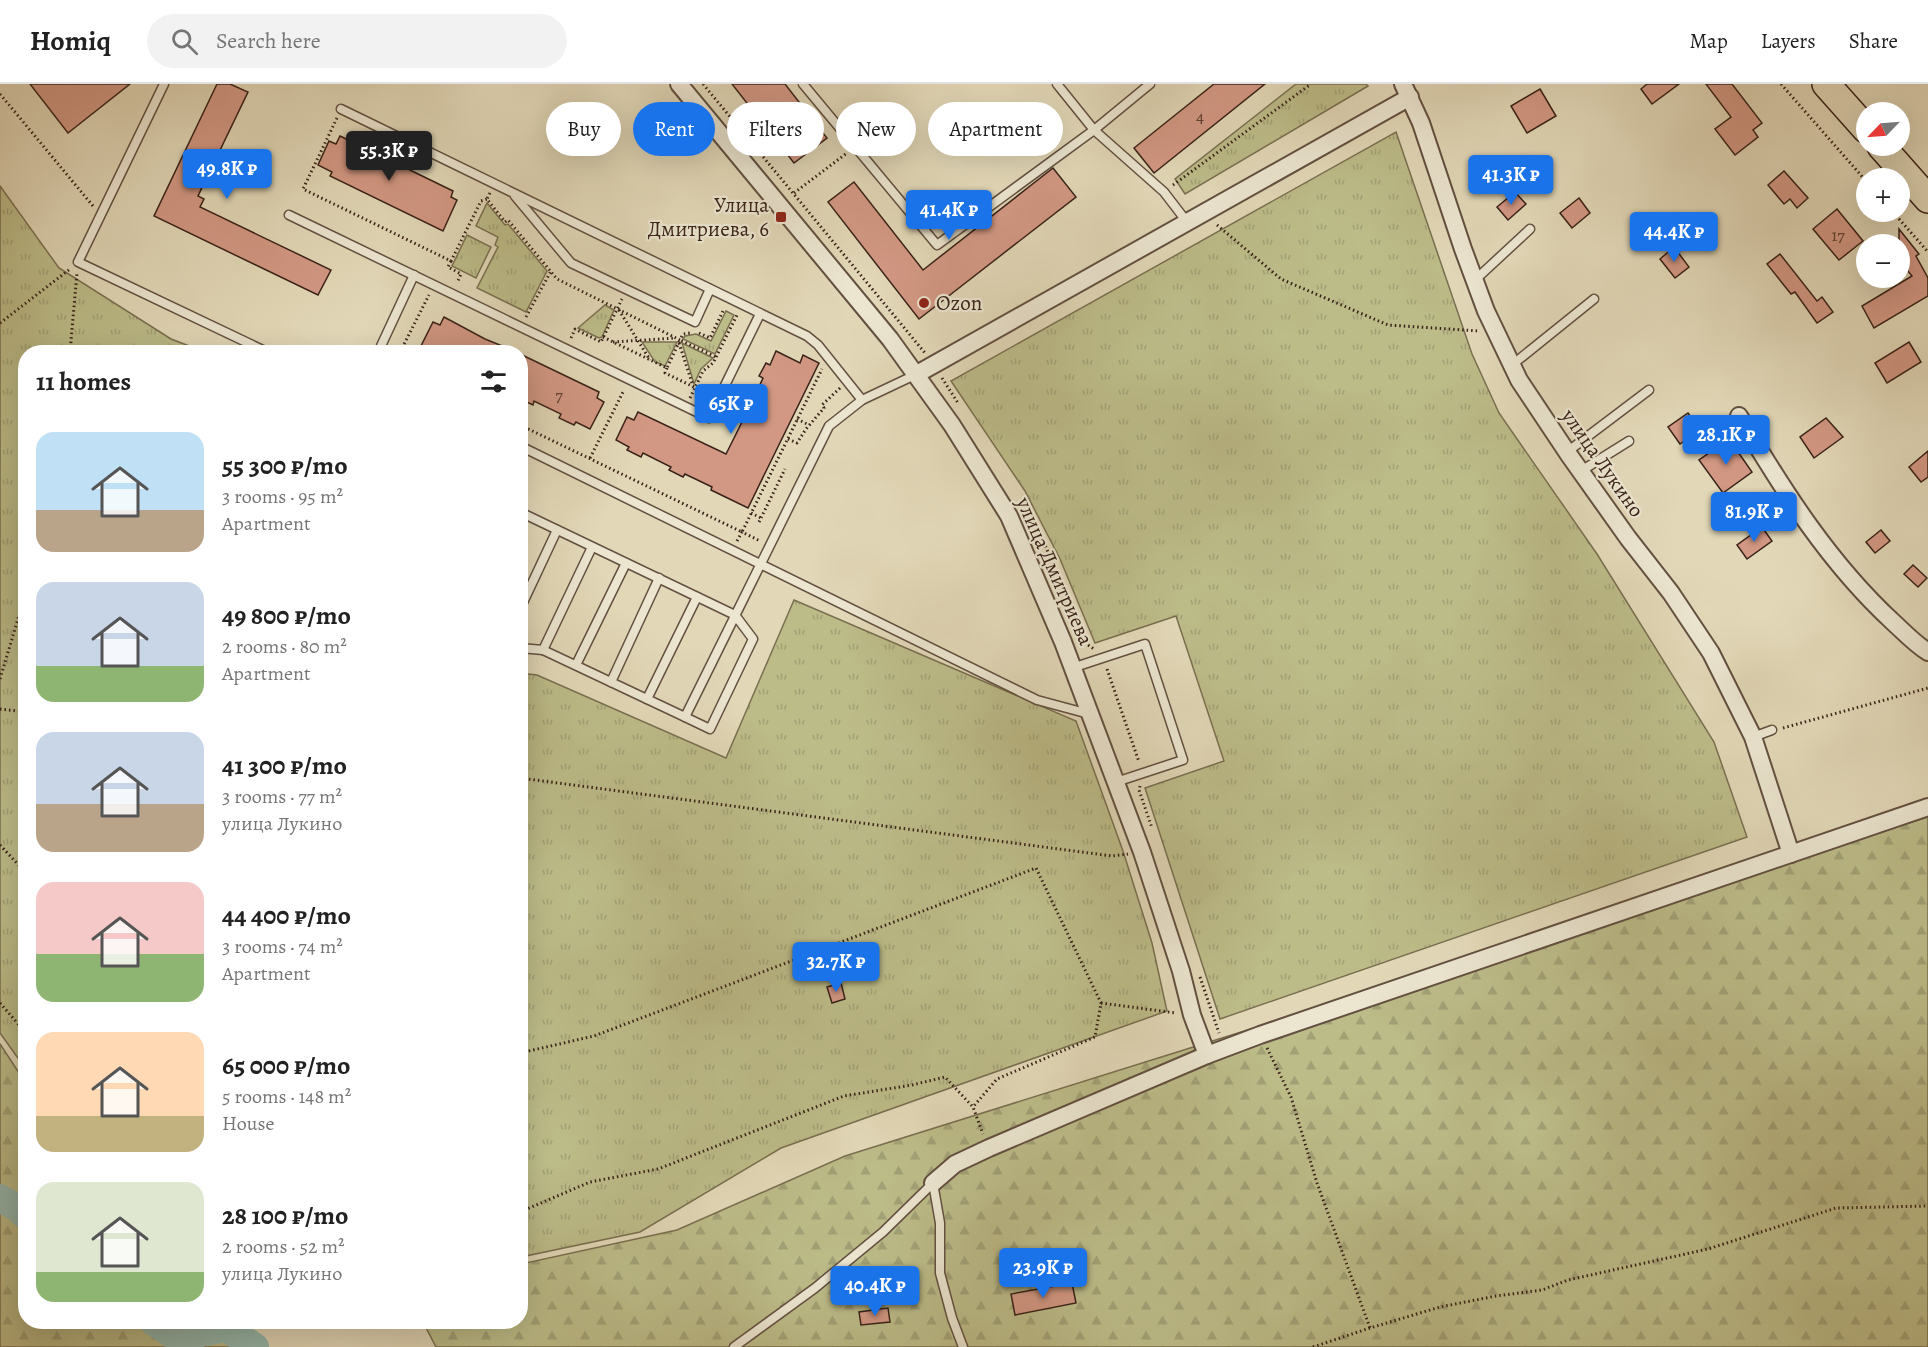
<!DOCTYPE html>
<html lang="en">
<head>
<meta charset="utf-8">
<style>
  body { margin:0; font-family:Alegreya,serif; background:#f2f2f2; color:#222; height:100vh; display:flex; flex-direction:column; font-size:22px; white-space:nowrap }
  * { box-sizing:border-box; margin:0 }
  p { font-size:20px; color:#767676 }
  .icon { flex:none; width:33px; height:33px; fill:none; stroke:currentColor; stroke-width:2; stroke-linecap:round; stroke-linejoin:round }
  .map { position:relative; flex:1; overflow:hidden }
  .details { position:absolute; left:18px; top:261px; width:510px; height:984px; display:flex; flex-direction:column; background:#fff; border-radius:24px; box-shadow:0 6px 24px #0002 }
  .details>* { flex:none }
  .top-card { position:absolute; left:546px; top:18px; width:570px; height:54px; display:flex; gap:12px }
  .needle { width:39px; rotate:245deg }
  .tools { position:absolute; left:1856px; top:18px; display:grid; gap:12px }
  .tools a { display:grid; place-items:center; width:54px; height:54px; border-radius:50%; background:#fff; box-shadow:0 6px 24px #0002; font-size:30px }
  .price { position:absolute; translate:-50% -51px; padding:0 14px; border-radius:6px; background:#1a73e8; color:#fff; font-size:20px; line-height:39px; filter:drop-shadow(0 2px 3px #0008) }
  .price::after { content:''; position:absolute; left:50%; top:36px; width:18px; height:14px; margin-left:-9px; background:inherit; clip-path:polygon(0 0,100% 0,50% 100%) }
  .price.on { background:#222; color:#fff }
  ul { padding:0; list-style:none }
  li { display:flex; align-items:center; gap:18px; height:150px; padding:0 18px }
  li span { display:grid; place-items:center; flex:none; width:168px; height:120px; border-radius:18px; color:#555 }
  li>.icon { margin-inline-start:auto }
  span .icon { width:72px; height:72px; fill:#fffc; stroke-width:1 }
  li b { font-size:26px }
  h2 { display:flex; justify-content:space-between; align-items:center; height:72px; padding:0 18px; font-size:26px }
  .pill { padding:0 21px; border-radius:27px; background:#fff; box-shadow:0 6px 24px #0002; font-size:21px; line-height:54px }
  .pill.on { background:#1a73e8; color:#fff }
  header { display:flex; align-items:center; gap:36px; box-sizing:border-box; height:84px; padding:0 30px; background:#fff; border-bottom:2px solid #e0e0e0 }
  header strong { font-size:28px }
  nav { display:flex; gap:33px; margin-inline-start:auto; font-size:21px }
  .search { width:420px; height:54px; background:#f2f2f2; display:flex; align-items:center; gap:15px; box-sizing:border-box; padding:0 21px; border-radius:33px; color:#767676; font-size:22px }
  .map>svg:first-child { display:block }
  .grass { fill:url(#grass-tufts); stroke:#7a6f50; stroke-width:1.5 }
  .forest { fill:url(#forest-firs); stroke:#7a6f50; stroke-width:1.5 }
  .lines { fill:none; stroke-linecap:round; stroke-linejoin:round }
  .river { stroke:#95bab0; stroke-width:28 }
  .building { fill:#d39884; stroke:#392218; stroke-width:1.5 }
  .lane-casing { stroke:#635040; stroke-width:11 }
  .street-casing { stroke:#635040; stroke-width:20 }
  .primary-casing { stroke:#392218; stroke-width:30 }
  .path { stroke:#392218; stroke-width:3; stroke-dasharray:1.5 3; stroke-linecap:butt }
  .lane { stroke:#ece6d1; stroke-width:8 }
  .street { stroke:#ece6d1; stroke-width:16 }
  .primary { stroke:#e2d8b8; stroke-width:27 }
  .poi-dot { fill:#8f2418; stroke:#ece6d1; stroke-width:2 }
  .labels { text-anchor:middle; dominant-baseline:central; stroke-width:4.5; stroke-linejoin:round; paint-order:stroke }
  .number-label { font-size:18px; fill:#604033 }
  .poi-label { font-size:21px; fill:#392218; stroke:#ece6d1; text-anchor:end }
  .street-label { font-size:21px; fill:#392218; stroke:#ece6d1 }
</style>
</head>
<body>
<header>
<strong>Homiq</strong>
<div class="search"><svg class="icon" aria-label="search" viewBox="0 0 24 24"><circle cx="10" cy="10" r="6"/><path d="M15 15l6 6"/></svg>Search here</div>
<nav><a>Map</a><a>Layers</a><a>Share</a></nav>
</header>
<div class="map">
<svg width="1928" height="1263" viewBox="0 0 1928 1263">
  <defs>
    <pattern id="grass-tufts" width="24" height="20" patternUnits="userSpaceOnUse" patternTransform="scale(1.5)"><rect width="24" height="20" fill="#bcbc89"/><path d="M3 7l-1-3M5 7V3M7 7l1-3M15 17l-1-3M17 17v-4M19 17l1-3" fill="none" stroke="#a2a176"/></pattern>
    <pattern id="forest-firs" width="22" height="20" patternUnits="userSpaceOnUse" patternTransform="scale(1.5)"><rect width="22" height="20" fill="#bcbc89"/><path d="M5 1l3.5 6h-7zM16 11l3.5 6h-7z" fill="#a2a176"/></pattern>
  </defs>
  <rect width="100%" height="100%" fill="#e2d8b8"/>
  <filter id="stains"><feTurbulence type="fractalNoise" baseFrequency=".00333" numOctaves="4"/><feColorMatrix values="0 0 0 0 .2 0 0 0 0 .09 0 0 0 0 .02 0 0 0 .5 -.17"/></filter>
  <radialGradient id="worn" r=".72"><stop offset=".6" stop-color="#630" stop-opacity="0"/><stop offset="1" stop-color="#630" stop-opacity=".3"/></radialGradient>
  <g class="grass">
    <path d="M1296 0H1366L1368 2 1185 110 1175 95Z"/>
    <path d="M1396 48 1472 270 1499 329 1597 470 1714 658 1747 753 1220 935 1145 704 1224 677 1176 532 1095 559 1060 475 1025 407 951 297Z"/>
    <path d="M0 102 59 184 171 255 205 268H26L25 984 0 949Z"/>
    <path d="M487 119 505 141 508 140 547 187 526 228 477 204 498 163 495 161 498 153 476 142Z"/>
    <path d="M467 151 491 163 476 194 452 182Z"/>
    <path d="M605 221 614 226 602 253 599 254 578 244Z"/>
    <path d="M726 227 734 231 715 270 683 255 685 252 696 250 711 257Z"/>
    <path d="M642 258H677L665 282 655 278Z"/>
    <path d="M682 259 713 274 701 285 694 300Z"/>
    <path d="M794 516 1076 637 1123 767 1152 859 1167 927 781 1064 640 1148 521 1173 520 589 537 591 726 674Z"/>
  </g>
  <g class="forest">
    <path d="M1928 733V1263H436L423 1238H520L521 1180 677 1146 845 1072Z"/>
    <path d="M0 960 25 998 26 1238H231L250 1263H0Z"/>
  </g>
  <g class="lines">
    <g class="river">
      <path d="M0 1114 19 1125 26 1132"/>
      <path d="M154 1238 180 1256H189L199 1249 226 1244 255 1263"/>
    </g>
  </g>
  <g class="building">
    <path d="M30 0H130L68 49Z"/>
    <path d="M217 0H230L248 8 198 112 204 115 200 123 331 186 318 211 154 132Z"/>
    <path d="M732 0H785L827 54 794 79Z"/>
    <path d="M1214 0H1265L1154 89 1134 64Z"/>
    <path d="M1647 0H1679L1652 20 1641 5Z"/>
    <path d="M1706 0H1732L1762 39 1753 46 1758 53 1735 71 1715 45 1731 33Z"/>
    <path d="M1540 5 1556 32 1527 49 1511 22Z"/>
    <path d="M340 52 453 107 451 113 457 116 443 147 330 92 332 88 318 81 329 57 336 60Z"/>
    <path d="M1053 84 1076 113 919 235 828 118 854 98 923 186Z"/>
    <path d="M1784 87 1808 114 1797 124 1790 115 1784 120 1768 101Z"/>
    <path d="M1515 108 1526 120 1508 136 1497 123Z"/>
    <path d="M1579 114 1590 129 1572 144 1560 129Z"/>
    <path d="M1837 125 1863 157 1839 176 1813 145Z"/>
    <path d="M1899 145 1919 170 1916 172 1928 194V212L1874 244 1862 222 1912 192 1899 176Z"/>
    <path d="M1674 163 1689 183 1675 194 1660 175Z"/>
    <path d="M1780 170 1817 217 1822 213 1833 228 1817 239 1795 208 1791 210 1767 180Z"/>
    <path d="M444 233 485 255 517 268H434L421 262 433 238 440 241Z"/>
    <path d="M1909 258 1921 278 1887 299 1875 279Z"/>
    <path d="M776 267 800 279 803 271 819 279 748 424 711 406 712 403 685 390 683 393 669 386 671 383 643 369 641 373 627 366 629 363 616 356 627 333 634 336 638 328 726 370 743 336 739 335 746 320 750 322 763 294 759 292 766 279 770 281Z"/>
    <path d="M520 270 599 308 597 314 604 318 590 345 576 338 574 341 559 334 561 330 534 317 533 321 520 315Z"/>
    <path d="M1688 329 1700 346 1680 360 1668 343Z"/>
    <path d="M1826 334 1843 353 1814 374 1800 353Z"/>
    <path d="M1729 355 1752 388 1723 409 1699 376Z"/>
    <path d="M1928 367V393L1921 398 1909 383Z"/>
    <path d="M1762 443 1772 457 1747 475 1737 461Z"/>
    <path d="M1881 446 1890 457 1875 469 1866 458Z"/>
    <path d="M1913 481 1927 494 1918 503 1904 490Z"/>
    <path d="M841 899 845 915 832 919 827 903Z"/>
    <path d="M1072 1199 1076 1219 1015 1231 1011 1210Z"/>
    <path d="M888 1224 890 1238 861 1241 859 1228Z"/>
  </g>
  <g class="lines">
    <g class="lane-casing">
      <g id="lane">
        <path d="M164 0 78 178 267 268"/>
        <path d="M803 0 937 161 1094 46 1150 0"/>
        <path d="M1057 0 1094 46 1164 108 1187 138"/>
        <path d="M341 25 807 252 818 261 862 316"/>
        <path d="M515 112 571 179 695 238 710 205"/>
        <path d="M289 131 709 334 760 230"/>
        <path d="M1475 196 1530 145"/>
        <path d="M381 262 414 191"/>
        <path d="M1512 281 1594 215"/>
        <path d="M520 362 1037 616 1089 630"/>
        <path d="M1567 368 1649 306"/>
        <path d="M1581 387 1629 357"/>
        <path d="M520 428 735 531 753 555 710 645 685 633"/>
        <path d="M520 525 557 446"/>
        <path d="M520 564 543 566 685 633 829 342 862 316 917 290"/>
        <path d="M543 566 592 463"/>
        <path d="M576 581 626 479"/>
        <path d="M1072 584 1145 560 1183 676 1116 698"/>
        <path d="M611 598 659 494"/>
        <path d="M647 615 697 513"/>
        <path d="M1753 653 1772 646"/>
        <path d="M933 1099 940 1139V1189L952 1234 963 1263"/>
        <path d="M734 1263 815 1204 883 1148 933 1099"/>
      </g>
    </g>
    <g class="street-casing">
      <g id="street">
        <path d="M679 0 890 255 952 341 1009 432 1063 558 1142 768 1181 887 1192 931 1207 971"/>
        <path d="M1403 0 1421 39 1463 165 1486 227 1519 296 1569 371 1628 454 1671 509 1711 569 1753 653 1791 770"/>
        <path d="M917 290 1410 13"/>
        <path d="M1739 332C1783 406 1829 479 1893 538 1904 548 1915 560 1928 568"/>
        <path d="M933 1099 955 1080 989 1064 1207 971 1260 951 1928 723"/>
      </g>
    </g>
    <g class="primary-casing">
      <g id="primary">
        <path d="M1826 0 1866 45"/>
        <path d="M1881 62 1928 115"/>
      </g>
    </g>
    <g class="path">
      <path d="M703 0 925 269"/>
      <path d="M1781 0 1866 97"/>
      <path d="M0 10 93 122"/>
      <path d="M337 34 303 105 451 177 481 117 487 115"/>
      <path d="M1173 101 1311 0"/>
      <path d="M490 109 487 115 505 138 508 136 557 195 680 256 683 250 690 249"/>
      <path d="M794 109 847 69"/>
      <path d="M1893 128 1928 168"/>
      <path d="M1217 141 1281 195 1388 241 1479 247"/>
      <path d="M451 177 448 183 461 190 457 199"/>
      <path d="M619 226 650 276"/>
      <path d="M526 233 551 187"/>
      <path d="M0 239 70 185"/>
      <path d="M699 249 710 254 724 225"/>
      <path d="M603 253 667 284 680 256 716 273"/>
      <path d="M571 254 575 245 601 258 622 215"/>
      <path d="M613 258 676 254"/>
      <path d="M679 259 693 302"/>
      <path d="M70 268 77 189"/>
      <path d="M400 268 429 211"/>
      <path d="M667 284 665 289 694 303"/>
      <path d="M942 294 958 319"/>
      <path d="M690 314 703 287 713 279 737 231"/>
      <path d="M797 335 809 341"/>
      <path d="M520 341 742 448 822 285"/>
      <path d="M788 355 797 359 806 345 824 324 822 321 840 304"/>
      <path d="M590 374 624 306"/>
      <path d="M1025 427 1042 454 1088 561 1094 565"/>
      <path d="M751 429 761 434"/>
      <path d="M759 438 785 385"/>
      <path d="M737 457 742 448 760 457"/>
      <path d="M1107 585 1139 678"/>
      <path d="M0 595 26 508"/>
      <path d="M0 625 26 628"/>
      <path d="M1783 644 1928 604"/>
      <path d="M520 694 1112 772 1128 770"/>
      <path d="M1140 702 1139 706 1152 744"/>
      <path d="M0 761 26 789"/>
      <path d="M1200 893 1219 949"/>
      <path d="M0 919 26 949"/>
      <path d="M1101 919 1176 929"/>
      <path d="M1267 964 1291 1013 1317 1099 1370 1244"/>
      <path d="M520 969 594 952 1036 784 1101 919 1095 953 997 995 973 1023"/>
      <path d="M520 1128 590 1098 658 1085 844 1012 912 1001 945 993 973 1023 983 1050"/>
      <path d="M1313 1263 1370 1244 1440 1223 1496 1212 1542 1206 1568 1196 1708 1165 1836 1124 1928 1122"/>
    </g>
    <use href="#lane" class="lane"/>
    <use href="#street" class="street"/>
    <use href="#primary" class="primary"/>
  </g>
  <g class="poi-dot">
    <rect x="775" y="127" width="12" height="12" rx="3"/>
    <circle cx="924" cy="219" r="6"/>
  </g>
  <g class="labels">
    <g class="number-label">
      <text x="1200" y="32">4</text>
      <text x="1838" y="151">17</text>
      <text x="559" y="311">7</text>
    </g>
    <g class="poi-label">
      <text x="769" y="121">Улица<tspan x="769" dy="24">Дмитриева, 6</tspan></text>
      <text x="936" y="219" text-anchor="start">Ozon</text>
    </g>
    <g class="street-label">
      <text transform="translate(1603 379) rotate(55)">улица Лукино</text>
      <text transform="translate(1055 487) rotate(66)">улица Дмитриева</text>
    </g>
  </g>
  <rect width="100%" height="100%" filter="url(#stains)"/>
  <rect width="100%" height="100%" fill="url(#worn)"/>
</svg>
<div class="tools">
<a><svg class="needle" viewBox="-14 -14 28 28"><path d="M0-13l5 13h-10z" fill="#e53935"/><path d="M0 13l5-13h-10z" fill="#767676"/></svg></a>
<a>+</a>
<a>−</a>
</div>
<b class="price on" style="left:389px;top:98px">55.3K ₽</b>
<b class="price" style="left:227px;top:116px">49.8K ₽</b>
<b class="price" style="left:1511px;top:122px">41.3K ₽</b>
<b class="price" style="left:949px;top:157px">41.4K ₽</b>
<b class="price" style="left:1674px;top:179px">44.4K ₽</b>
<b class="price" style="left:731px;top:351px">65K ₽</b>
<b class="price" style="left:1726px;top:382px">28.1K ₽</b>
<b class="price" style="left:1754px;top:459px">81.9K ₽</b>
<b class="price" style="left:836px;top:909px">32.7K ₽</b>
<b class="price" style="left:1043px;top:1215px">23.9K ₽</b>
<b class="price" style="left:875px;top:1233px">40.4K ₽</b>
<div class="top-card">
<a class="pill">Buy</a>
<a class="pill on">Rent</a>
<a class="pill">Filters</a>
<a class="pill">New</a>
<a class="pill">Apartment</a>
</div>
<section class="details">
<h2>11 homes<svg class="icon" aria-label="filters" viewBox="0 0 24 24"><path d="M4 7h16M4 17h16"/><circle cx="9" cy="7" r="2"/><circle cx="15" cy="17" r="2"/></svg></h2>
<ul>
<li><span style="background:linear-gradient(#bfe0f5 65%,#b9a48a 0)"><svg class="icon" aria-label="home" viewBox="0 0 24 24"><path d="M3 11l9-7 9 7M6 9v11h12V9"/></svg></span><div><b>55 300 ₽/mo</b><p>3 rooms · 95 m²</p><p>Apartment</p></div></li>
<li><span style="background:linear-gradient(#c9d6e8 70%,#8fb573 0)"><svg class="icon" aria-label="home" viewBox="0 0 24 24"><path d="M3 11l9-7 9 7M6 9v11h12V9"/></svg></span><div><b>49 800 ₽/mo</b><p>2 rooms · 80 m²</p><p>Apartment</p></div></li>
<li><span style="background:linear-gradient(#c9d6e8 60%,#b9a48a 0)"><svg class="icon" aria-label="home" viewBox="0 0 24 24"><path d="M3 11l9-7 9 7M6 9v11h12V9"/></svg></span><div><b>41 300 ₽/mo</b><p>3 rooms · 77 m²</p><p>улица Лукино</p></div></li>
<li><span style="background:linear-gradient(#f6c9c9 60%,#8fb573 0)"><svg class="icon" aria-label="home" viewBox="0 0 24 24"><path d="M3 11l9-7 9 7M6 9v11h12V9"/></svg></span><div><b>44 400 ₽/mo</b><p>3 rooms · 74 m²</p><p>Apartment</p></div></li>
<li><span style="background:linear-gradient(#ffd9b3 70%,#c2b280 0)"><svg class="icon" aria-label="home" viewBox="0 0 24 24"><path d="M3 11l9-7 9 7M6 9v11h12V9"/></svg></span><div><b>65 000 ₽/mo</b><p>5 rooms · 148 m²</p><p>House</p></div></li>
<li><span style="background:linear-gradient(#dfe7d0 75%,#8fb573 0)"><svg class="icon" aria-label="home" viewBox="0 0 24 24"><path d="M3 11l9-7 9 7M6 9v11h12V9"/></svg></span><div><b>28 100 ₽/mo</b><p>2 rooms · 52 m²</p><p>улица Лукино</p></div></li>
</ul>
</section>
</div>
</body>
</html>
